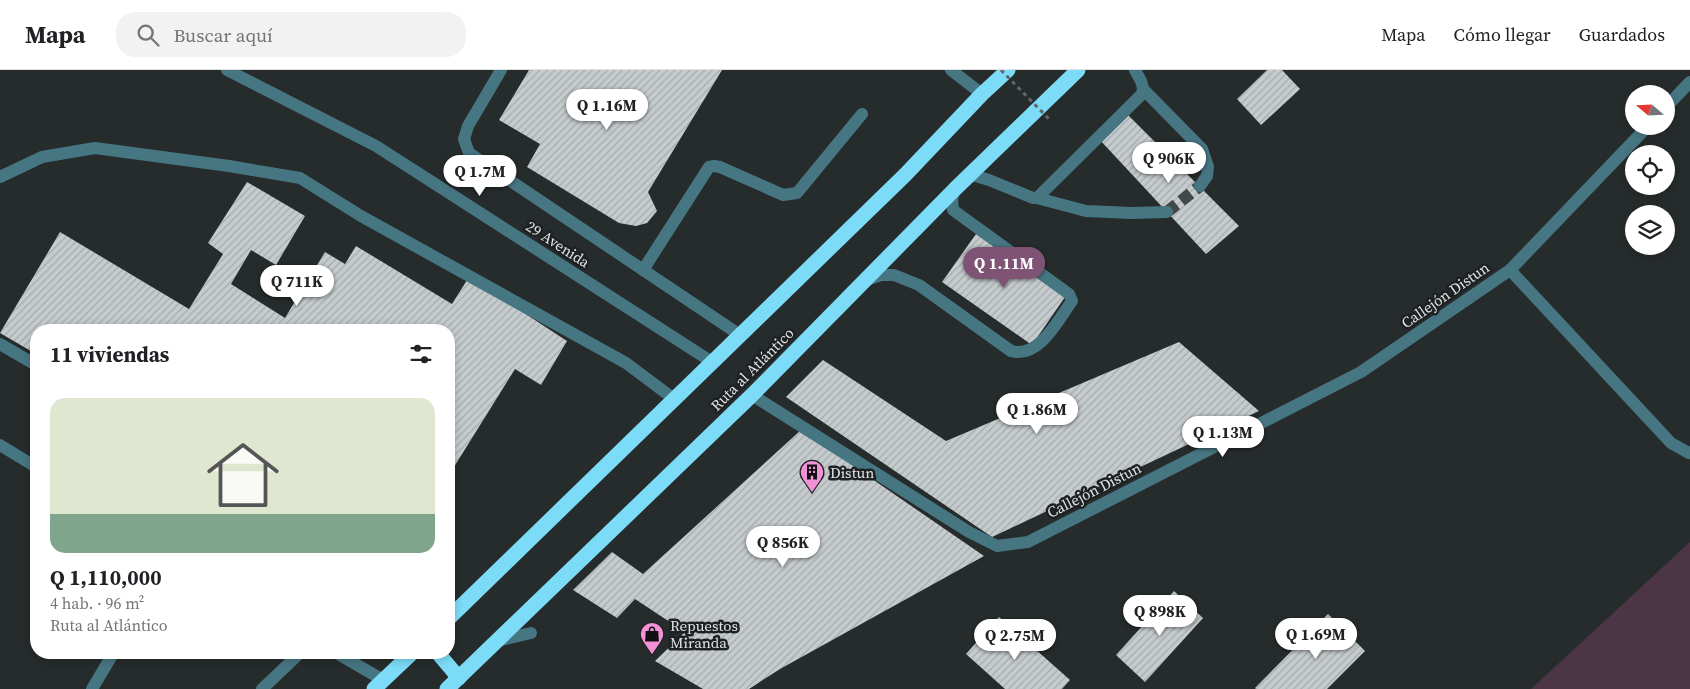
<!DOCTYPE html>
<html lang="es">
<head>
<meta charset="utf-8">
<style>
  body { margin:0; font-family:"Source Serif 4",serif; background:#f2f2f2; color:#202124; height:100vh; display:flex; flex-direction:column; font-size:19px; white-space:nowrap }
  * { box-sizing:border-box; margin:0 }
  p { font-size:16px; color:#757577 }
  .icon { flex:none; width:28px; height:28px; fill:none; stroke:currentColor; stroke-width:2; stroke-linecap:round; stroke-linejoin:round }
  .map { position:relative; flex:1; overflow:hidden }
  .panel { position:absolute; left:30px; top:254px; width:425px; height:335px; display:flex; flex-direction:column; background:#fff; border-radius:20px; box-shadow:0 2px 8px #0003 }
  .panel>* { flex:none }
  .needle { width:32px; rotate:289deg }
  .buttons { position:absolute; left:1625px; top:15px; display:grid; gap:10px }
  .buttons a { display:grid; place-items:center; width:50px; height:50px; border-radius:50%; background:#fff; box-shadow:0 2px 8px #0003; font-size:25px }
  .price { position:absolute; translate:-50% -42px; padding:0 11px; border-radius:18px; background:#fff; color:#222; font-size:16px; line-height:32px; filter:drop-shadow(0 1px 2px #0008) }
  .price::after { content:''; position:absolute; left:50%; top:30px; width:15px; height:11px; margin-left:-8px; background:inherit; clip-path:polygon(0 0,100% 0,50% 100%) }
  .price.current { background:#7e5374; color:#fff }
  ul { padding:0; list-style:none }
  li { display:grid; align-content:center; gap:10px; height:265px; padding:0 20px }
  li+li { border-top:1px solid #e0e0e0 }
  li span { display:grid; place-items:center; height:155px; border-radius:15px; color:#555 }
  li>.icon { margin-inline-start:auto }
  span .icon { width:90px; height:90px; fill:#fffc; stroke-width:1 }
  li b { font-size:21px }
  h2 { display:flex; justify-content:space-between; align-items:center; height:60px; padding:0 20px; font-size:21px }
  header { display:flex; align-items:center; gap:30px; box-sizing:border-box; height:70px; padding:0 25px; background:#fff; border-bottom:1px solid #e0e0e0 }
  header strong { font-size:24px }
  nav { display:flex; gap:28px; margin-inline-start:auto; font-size:18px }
  .search { width:350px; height:45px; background:#f2f2f2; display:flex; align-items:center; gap:12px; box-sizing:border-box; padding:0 18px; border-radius:20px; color:#757577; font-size:19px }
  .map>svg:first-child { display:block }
  .green { fill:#4c3645 }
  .building { fill:url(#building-hatch) }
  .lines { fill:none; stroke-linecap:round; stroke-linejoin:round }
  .minor-tunnel { stroke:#424748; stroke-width:12; stroke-dasharray:12 6; stroke-linecap:butt }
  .minor { stroke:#477683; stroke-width:12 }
  .highway { stroke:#7cdcf7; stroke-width:15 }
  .path-bridge { stroke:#626667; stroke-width:3; stroke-dasharray:4 4; stroke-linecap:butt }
  .labels { text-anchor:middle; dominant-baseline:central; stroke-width:5; stroke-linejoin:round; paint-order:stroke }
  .street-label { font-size:15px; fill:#e0e3e4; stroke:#1d2123 }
  .poi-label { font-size:15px; fill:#e0e3e4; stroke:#1d2123; text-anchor:start }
</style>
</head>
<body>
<header>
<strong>Mapa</strong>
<div class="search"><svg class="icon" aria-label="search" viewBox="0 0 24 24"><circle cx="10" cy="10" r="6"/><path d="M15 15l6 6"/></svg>Buscar aquí</div>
<nav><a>Mapa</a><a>Cómo llegar</a><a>Guardados</a></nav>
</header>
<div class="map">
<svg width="1690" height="619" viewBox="0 0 1690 619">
  <defs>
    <pattern id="building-hatch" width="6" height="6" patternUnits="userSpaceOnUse" patternTransform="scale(1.25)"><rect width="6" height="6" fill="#c6ccce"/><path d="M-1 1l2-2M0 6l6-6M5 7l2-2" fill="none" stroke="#a5aaac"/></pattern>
  </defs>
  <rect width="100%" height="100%" fill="#262b2c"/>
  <path class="green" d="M1690 472V619H1531Z"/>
  <g class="building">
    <path d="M529 0H722L648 122 657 141 647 153 636 156 619 153 527 97 540 74 499 50Z"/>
    <path d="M1267 0H1282L1300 19 1261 55 1237 29Z"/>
    <path d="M1126 43 1239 156 1206 184 1099 69Z"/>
    <path d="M247 112 305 146 276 195 251 180 231 214 285 248 325 182 345 194 356 176 452 234 469 207 567 271 541 315 515 299 449 405V260H36V284L0 263 60 162 189 239 223 184 208 173Z"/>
    <path d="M976 164 1065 227 1032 275 942 212Z"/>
    <path d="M1179 272 1259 341 992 467 786 327 823 290 946 371Z"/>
    <path d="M801 360 984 486 780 599 749 619H703L655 591 685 562 635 529 617 548 573 520 612 482 643 504Z"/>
    <path d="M1174 521 1203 548 1145 612 1116 585Z"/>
    <path d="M1328 544 1365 581 1327 619H1256L1255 618Z"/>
    <path d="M999 547 1070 610 1062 619H1005L966 584Z"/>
  </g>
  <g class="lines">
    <path class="minor-tunnel" d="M1167 142 1200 116"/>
    <g class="minor">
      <path d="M227 0 376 76 712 292"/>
      <path d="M501 0 468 56 464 69 469 83 740 265"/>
      <path d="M951 0 982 24"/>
      <path d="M1143 19 1202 79 1208 97 1207 106 1200 116"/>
      <path d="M1666 37 1690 12"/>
      <path d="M969 104 989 110 1033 128H1037L1142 24C1145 15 1139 8 1135 0"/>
      <path d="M0 107 42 87 95 78 229 96 300 108 361 146 626 293 674 329"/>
      <path d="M1037 128 1086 141 1132 143 1167 142"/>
      <path d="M643 200 709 97 714 96 720 97 783 125 797 123 862 44"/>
      <path d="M1510 200 1671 373 1689 383 1690 382"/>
      <path d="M866 210 881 205H894L919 215 1011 281C1039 289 1058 250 1072 231L1069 224 953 140 952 129 955 119"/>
      <path d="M0 274 36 295"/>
      <path d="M752 325 969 462 997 476 1028 472 1361 302 1510 200 1648 56"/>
      <path d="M0 375 36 397"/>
      <path d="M497 571 531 563"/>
      <path d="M335 582 383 610"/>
      <path d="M92 619 114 582"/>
      <path d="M262 619 301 582"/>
    </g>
    <g class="highway">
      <path d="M449 548 905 105 982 24 1008 0"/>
      <path d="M437 582 459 608"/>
      <path d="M374 619 413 582"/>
      <path d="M447 619 752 325 955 119 1078 0"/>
    </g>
    <path class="path-bridge" d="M1001 0 1049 49"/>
  </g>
  <defs>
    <g id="building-pin" transform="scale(1.25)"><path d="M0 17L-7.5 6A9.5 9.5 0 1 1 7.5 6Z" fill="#f291d6" stroke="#1d2123"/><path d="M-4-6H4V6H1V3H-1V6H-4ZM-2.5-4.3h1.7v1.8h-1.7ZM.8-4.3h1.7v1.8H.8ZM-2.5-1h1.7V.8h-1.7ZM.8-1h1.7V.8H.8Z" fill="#111"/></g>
    <g id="shop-pin" transform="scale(1.25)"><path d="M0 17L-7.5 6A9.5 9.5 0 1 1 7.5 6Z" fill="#f291d6" stroke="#1d2123"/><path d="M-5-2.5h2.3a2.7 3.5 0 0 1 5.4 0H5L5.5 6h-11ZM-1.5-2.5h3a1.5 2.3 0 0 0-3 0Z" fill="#111"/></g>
  </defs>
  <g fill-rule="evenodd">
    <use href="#building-pin" x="812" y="402"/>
    <use href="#shop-pin" x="652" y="564"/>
  </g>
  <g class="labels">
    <g class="street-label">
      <text transform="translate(558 174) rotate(33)">29 Avenida</text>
      <text transform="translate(1445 225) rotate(-35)">Callejón Distun</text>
      <text transform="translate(752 299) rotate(-45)">Ruta al Atlántico</text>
      <text transform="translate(1094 420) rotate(-27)">Callejón Distun</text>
    </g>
    <g class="poi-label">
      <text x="830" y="402">Distun</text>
      <text x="670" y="555">Repuestos<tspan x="670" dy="17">Miranda</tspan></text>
    </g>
  </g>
</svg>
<div class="buttons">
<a><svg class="needle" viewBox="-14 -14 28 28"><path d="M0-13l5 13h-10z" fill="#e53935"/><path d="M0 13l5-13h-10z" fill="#757577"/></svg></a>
<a><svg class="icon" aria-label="locate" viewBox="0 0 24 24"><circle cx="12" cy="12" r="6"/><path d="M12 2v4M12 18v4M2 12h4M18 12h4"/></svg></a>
<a><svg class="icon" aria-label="layers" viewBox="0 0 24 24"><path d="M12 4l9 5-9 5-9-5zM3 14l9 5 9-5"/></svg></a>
</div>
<b class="price" style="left:607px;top:61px">Q 1.16M</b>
<b class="price" style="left:1169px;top:114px">Q 906K</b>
<b class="price" style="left:480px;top:127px">Q 1.7M</b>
<b class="price current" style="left:1004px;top:219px">Q 1.11M</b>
<b class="price" style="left:297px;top:237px">Q 711K</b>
<b class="price" style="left:1037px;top:365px">Q 1.86M</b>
<b class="price" style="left:1223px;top:388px">Q 1.13M</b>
<b class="price" style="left:783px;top:498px">Q 856K</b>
<b class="price" style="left:1160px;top:567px">Q 898K</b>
<b class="price" style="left:1316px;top:590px">Q 1.69M</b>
<b class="price" style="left:1015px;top:591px">Q 2.75M</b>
<section class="panel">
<h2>11 viviendas<svg class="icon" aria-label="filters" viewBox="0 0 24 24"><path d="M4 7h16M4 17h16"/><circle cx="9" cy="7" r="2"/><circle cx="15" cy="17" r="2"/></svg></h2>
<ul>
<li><span style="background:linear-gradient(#dfe7d0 75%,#7fa58c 0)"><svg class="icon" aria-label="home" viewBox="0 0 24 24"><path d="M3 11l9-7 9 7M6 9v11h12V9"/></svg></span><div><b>Q 1,110,000</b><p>4 hab. · 96 m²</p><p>Ruta al Atlántico</p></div></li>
</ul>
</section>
</div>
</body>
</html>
